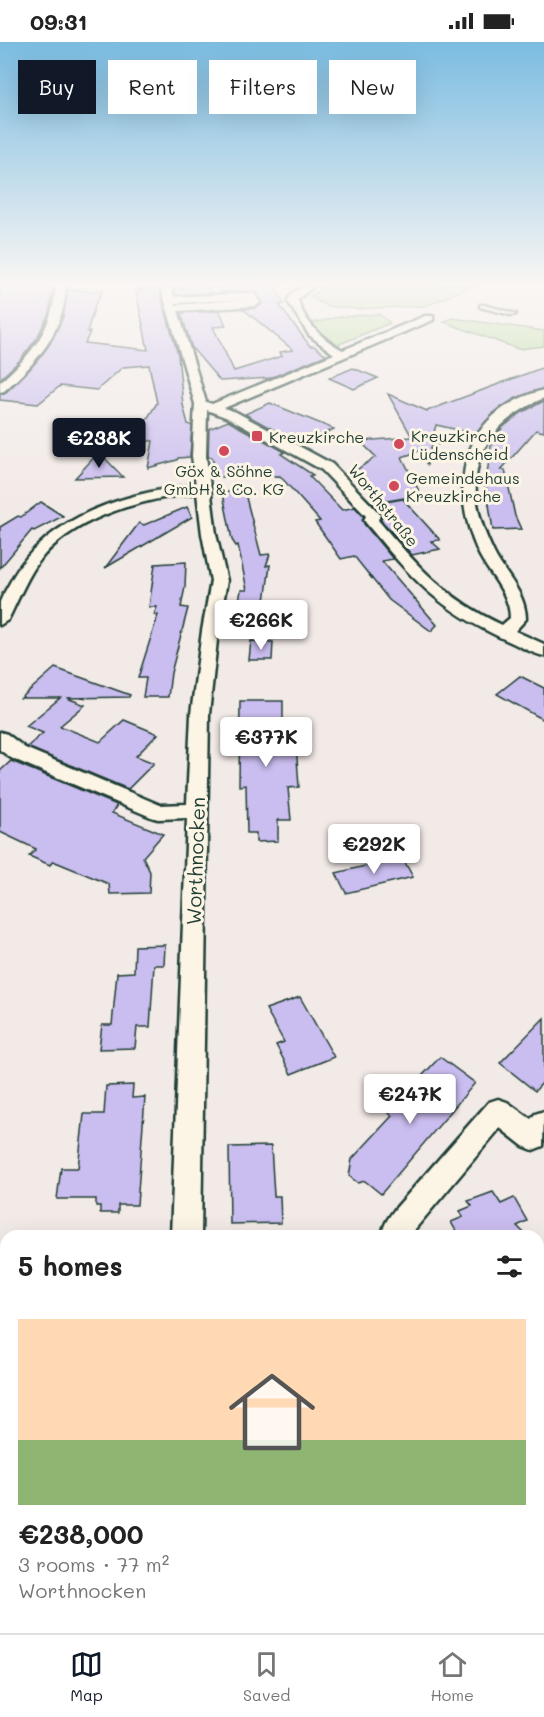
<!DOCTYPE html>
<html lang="en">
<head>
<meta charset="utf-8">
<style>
  body { margin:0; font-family:Mali,sans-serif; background:#f6f6f6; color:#222; height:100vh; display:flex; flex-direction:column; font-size:22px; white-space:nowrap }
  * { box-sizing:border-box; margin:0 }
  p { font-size:20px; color:#767676 }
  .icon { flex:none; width:33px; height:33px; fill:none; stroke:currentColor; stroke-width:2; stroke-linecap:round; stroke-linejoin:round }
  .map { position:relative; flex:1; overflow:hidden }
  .drawer { position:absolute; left:0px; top:1188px; width:544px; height:404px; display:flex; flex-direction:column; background:#fff; border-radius:18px 18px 0 0; box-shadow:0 6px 24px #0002 }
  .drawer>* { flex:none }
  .banner { position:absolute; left:18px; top:18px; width:508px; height:54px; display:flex; gap:12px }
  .price { position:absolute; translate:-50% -51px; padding:0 14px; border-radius:6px; background:#fff; color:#222; font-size:20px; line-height:39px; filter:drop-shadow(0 2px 3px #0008) }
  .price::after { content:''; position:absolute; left:50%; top:36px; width:18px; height:14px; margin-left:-9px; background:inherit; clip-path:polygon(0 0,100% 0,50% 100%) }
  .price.on { background:#111827; color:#fff }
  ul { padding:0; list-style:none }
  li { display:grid; align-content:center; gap:12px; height:318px; padding:0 18px }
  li+li { border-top:2px solid #e0e0e0 }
  li span { display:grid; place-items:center; height:186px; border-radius:0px; color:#555 }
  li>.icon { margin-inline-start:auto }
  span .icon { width:108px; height:108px; fill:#fffc; stroke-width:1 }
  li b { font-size:26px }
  h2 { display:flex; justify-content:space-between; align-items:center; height:72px; padding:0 18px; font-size:26px }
  .pill { padding:0 21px; border-radius:0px; background:#fff; box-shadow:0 6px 24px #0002; font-size:21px; line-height:54px }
  .pill.on { background:#111827; color:#fff }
  .status { display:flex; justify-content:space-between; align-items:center; height:42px; padding:0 30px; background:#fff; direction:ltr }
  .status svg { height:16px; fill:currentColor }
  .tab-bar { display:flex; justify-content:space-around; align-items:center; height:84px; border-top:2px solid #e0e0e0; background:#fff; font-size:16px; color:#767676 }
  .tab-bar a { display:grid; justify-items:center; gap:3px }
  .tab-bar .on { color:#111827 }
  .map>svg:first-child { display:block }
  .green { fill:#b3da96; stroke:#698c65; stroke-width:1.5 }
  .building { fill:#cabdef; stroke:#1f3d34; stroke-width:1.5 }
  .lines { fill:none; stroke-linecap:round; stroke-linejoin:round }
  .lane-casing { stroke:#1f3d34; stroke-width:5 }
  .street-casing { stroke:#1f3d34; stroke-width:5 }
  .lane { fill:#fcf5e5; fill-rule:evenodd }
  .street { fill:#fcf5e5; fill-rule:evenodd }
  .poi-dot { fill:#d1495b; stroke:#fcf5e5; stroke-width:2 }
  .labels { text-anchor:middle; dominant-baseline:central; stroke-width:6; stroke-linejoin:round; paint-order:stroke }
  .far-poi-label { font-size:16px; fill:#1f3d34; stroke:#fcf5e5; text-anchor:start }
  .far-street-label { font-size:16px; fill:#1f3d34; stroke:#fcf5e5 }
  .street-label { font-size:20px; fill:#1f3d34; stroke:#fcf5e5 }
</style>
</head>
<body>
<div class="status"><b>09:31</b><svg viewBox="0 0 49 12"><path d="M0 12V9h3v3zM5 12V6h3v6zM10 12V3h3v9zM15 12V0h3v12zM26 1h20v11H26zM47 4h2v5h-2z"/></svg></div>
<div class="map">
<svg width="544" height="1591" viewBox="0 0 544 1591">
  <rect width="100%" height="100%" fill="#f2eae7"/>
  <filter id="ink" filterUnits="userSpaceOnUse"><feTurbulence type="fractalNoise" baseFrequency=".0167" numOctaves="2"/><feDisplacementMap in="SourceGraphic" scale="12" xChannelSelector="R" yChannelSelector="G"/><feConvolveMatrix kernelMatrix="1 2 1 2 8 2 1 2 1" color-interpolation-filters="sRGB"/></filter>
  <g filter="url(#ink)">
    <g class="green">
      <path d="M328 242H476L426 264 357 267 327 264 310 255Z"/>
      <path d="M379 272 390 281 335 304 319 291 312 281 339 275Z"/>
      <path d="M453 276 544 289V304L518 307 444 280Z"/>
    </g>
    <g class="building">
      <path d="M0 242H53L49 271 37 296 20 318 0 337Z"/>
      <path d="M183 242H208L212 251 176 253 174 247H184Z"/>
      <path d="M211 242H274L284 262 279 263 310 304H314L326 313 270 336 220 339 192 306 181 271 220 269 226 284 213 285 234 329 282 314 280 310 293 308 243 267 255 266 261 263 257 251 251 249 222 250Z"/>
      <path d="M139 247H159L178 313 183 363 188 382 192 384 190 415 178 416 177 418 148 426 153 399H133L157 361 149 323 123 325 97 348 60 344 38 362 0 358V352L5 351 29 328 49 303 63 275 68 248 102 249 95 263 87 290H90L85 301 148 308 136 249H140Z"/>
      <path d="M544 325V346L516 356 494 370 476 392 436 383 433 394 448 393 449 399 431 405 427 423 420 409 402 415 421 453 387 459 356 428 376 415 360 399 412 395 388 352 427 369Z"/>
      <path d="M353 326 378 336 354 347 329 336Z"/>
      <path d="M544 359V390L536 388 501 428H505L515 474 521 487 493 488 486 444 485 446 491 404 502 386 521 371Z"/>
      <path d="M270 361 334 387 301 403 245 372Z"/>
      <path d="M228 379 285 410 281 412 313 433 309 434 342 468 355 465 363 474 364 482 393 517 382 519 437 583 431 589 389 558 354 514 341 517 315 480 320 479 280 434 217 435 212 415H208L209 387Z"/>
      <path d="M99 410 123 435 75 436Z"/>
      <path d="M243 444 261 513 270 512 266 524 270 523 260 595H257L255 587 234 586 241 548H247L238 503 236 504 232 498 223 452Z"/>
      <path d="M403 457 440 498 431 499 440 507 412 513 381 478 382 472 374 462Z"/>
      <path d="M41 460 63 474 34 489 32 488 0 526V485L18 474 21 475Z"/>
      <path d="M187 465 192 475 105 526 139 481 144 483Z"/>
      <path d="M186 520 185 545 181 565 188 566 171 631 168 655H143L146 636H138L158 573H154L157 565H149L155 522Z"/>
      <path d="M251 599 273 600 272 618H249Z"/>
      <path d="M55 626 130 653 129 655 67 656 85 663 60 684 100 700 124 678 158 692 136 714 154 721 128 747 27 705 43 691 26 684 60 656H21Z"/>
      <path d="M520 634 544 646V678L497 652Z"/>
      <path d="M240 659H283V702H296L299 745 288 746 291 778H278V799L256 800V791H247L246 743 239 744Z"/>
      <path d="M11 719 117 763 112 771 163 792 143 815 150 830 149 851 110 852 109 842 53 819 50 823 29 814 36 807 0 790V729Z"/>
      <path d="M402 815 413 835 346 851 336 831Z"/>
      <path d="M165 903 164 923H154L150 985H137L135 1006 99 1007 102 983H112L117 931 134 930 135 904Z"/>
      <path d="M300 955 334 1015 291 1032 276 1003 284 1000 266 967Z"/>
      <path d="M544 976V1039L535 1049 500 1021Z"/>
      <path d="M440 1015 475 1041 381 1152 365 1139 358 1141 349 1134 352 1117 392 1074 388 1070Z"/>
      <path d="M133 1043 132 1056 145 1055 137 1163H118V1171H100V1164H96V1157H57L61 1126H78L84 1072H104L106 1044Z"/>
      <path d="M271 1104 274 1154H280L281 1181 230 1182 229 1105Z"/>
      <path d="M493 1150 501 1162 514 1156 527 1179 517 1184 527 1194H459L451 1180 463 1175 460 1169 472 1164 468 1159Z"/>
    </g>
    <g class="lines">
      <g class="lane-casing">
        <path id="lane" d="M480 263H484L516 272 511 273 480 265Z"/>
      </g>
      <g class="street-casing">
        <g id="street">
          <path d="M56 242H66C65 288 38 320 4 349L0 350V340C32 313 54 285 56 242Z"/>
          <path d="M160 242H170L174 255 251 251 255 252 260 261 255 264 178 269 206 360 212 362 334 312 309 293 288 260C290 248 305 242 316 242L298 257C302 278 324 299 343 308L425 274H433V278L224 366 236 370 332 422 378 470 380 473 378 478C418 525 445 556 502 583L510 576C510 550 488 532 478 510 447 440 463 369 544 348V356C471 389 460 442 494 511 505 533 526 551 526 577L515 589 544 602V614C531 611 518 603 506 598 437 566 413 538 366 481L364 478 366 474 322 428 228 376 207 368 206 414 216 492 227 539 218 589 209 672 201 1194H171L187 776 158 777 151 775 11 716 0 708V690L7 692 25 706 160 763 187 762 191 672 202 589 211 539 202 492 197 451C146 456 80 473 44 513 28 532 19 556 8 578L0 583C0 576 0 567 0 560 3 552 9 543 13 535 50 473 127 450 196 443L192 414 195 362ZM248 257 176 263V261Z"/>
          <path d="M498 1057 507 1060 531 1077 535 1072 544 1069 543 1104 533 1108 523 1104 500 1086 415 1187 413 1194H383C382 1184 389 1175 395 1167L489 1060Z"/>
          <path d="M0 1435 6 1437V1473L0 1471Z"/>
          <path d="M233 1586H269L272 1591H234Z"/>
        </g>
      </g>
      <use href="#lane" class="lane"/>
      <use href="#street" class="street"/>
    </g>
  </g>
  <linearGradient id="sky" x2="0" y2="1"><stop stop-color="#7bbce1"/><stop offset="0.52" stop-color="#f9f6f4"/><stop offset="1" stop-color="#f9f6f4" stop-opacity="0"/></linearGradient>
  <rect width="544" height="465" fill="url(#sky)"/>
  <g class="poi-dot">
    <rect x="251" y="388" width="12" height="12" rx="3"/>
    <circle cx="399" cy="402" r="6"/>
    <circle cx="224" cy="409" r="6"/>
    <circle cx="394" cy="444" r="6"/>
  </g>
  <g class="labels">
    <g class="far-poi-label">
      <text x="411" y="393">Kreuzkirche<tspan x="411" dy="18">Lüdenscheid</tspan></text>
      <text x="269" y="394">Kreuzkirche</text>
      <text x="224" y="428" text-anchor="middle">Göx &amp; Söhne<tspan x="224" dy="18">GmbH &amp; Co. KG</tspan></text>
      <text x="406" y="435">Gemeindehaus<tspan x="406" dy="18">Kreuzkirche</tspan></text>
    </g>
    <g class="far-street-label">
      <text transform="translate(384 463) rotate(51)">Worthstraße</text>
    </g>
    <g class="street-label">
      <text transform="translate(195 819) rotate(-88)">Worthnocken</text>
    </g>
  </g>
</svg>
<b class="price on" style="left:99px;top:427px">€238K</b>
<b class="price" style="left:261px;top:609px">€266K</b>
<b class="price" style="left:266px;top:726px">€377K</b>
<b class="price" style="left:374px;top:833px">€292K</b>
<b class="price" style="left:410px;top:1083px">€247K</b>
<div class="banner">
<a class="pill on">Buy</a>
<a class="pill">Rent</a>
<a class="pill">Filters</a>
<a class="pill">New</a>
</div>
<section class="drawer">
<h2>5 homes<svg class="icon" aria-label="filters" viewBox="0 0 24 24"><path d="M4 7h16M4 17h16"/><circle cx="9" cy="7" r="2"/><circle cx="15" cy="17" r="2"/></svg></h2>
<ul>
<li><span style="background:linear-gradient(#ffd9b3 65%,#8fb573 0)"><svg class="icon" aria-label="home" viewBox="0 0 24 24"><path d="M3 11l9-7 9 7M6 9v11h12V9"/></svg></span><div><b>€238,000</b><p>3 rooms · 77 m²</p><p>Worthnocken</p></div></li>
</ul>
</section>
</div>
<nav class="tab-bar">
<a class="on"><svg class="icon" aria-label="map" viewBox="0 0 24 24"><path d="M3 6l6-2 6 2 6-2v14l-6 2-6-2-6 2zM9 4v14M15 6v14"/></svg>Map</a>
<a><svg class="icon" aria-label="saved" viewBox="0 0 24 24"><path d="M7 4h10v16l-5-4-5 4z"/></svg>Saved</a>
<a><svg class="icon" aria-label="home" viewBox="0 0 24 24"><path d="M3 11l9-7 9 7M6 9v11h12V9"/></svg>Home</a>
</nav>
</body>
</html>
